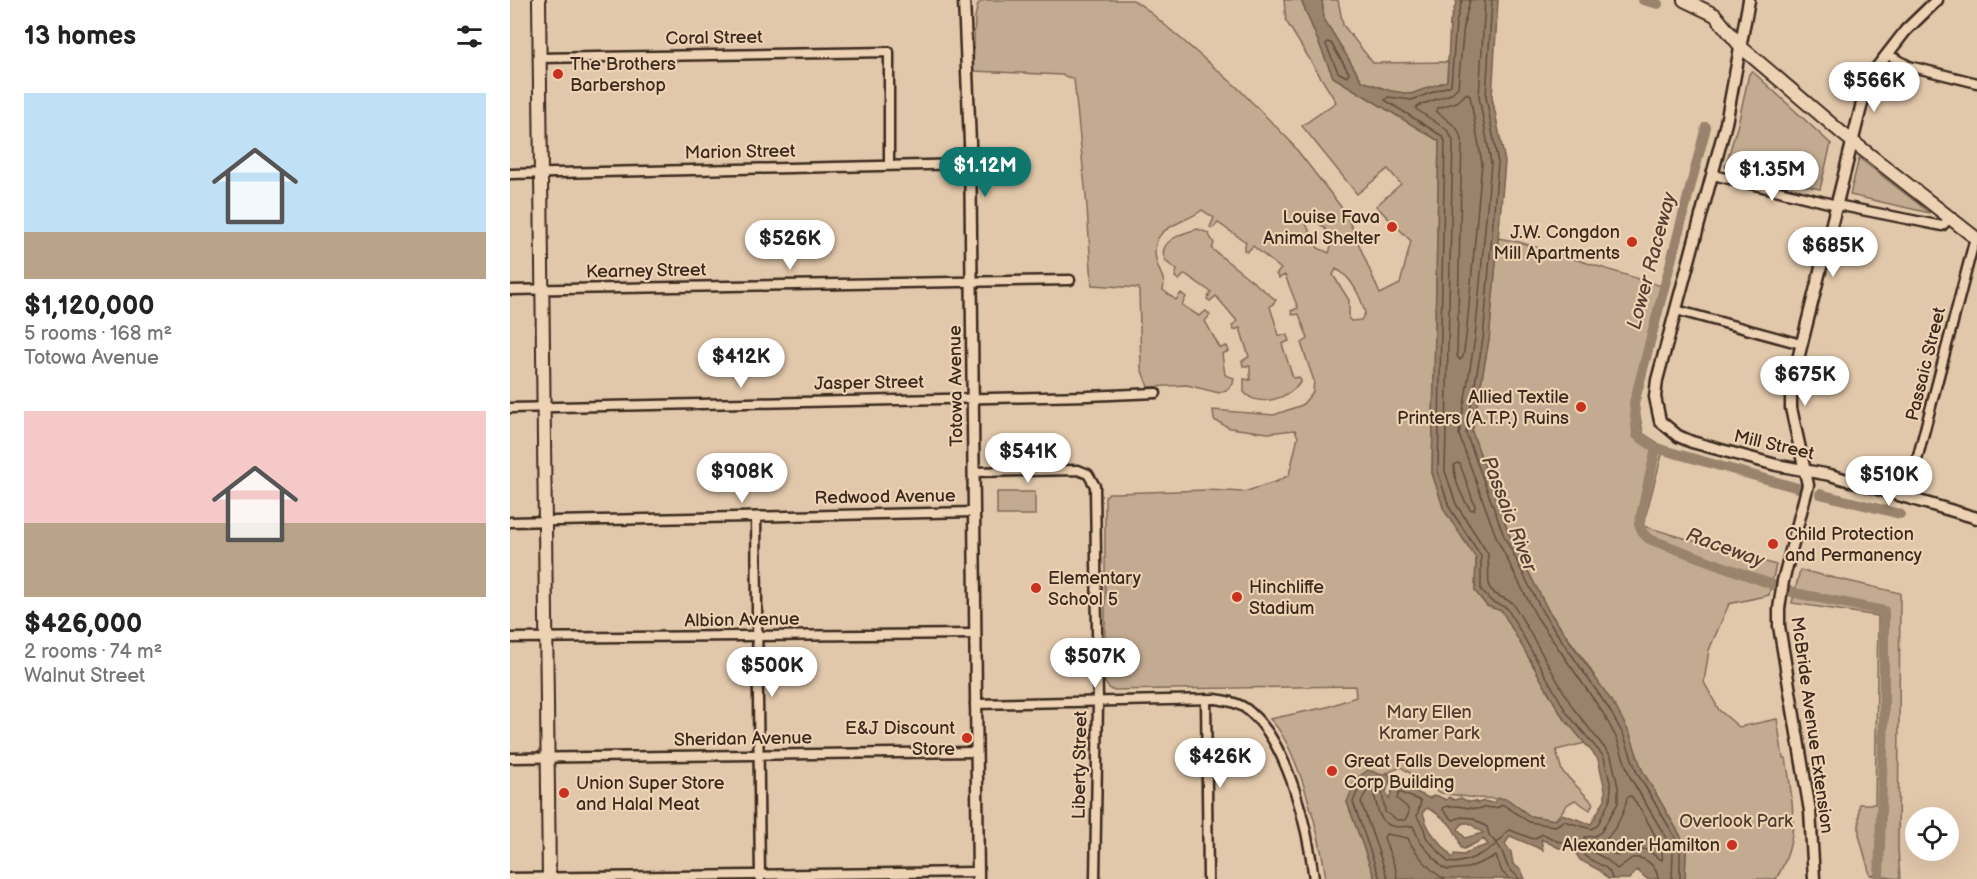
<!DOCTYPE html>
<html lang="en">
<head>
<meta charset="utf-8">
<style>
  body { margin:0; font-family:"Balsamiq Sans",sans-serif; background:#f2f2f2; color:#222; height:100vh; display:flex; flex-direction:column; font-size:22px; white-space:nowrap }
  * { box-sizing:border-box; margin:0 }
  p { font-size:20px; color:#767676 }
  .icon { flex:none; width:33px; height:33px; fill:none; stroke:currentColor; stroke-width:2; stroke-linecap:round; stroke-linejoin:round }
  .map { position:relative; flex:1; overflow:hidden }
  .sheet { display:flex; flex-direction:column; background:#fff; width:510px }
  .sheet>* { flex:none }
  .controls { position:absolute; left:1395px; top:807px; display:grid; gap:12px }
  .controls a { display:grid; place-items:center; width:54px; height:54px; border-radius:50%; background:#fff; box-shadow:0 6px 24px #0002; font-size:30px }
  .price { position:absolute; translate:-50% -51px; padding:0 14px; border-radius:21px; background:#fff; color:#222; font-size:20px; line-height:39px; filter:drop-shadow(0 2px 3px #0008) }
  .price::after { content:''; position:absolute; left:50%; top:36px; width:18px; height:14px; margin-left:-9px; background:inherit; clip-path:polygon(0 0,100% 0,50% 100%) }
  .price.selected { background:#0f766e; color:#fff }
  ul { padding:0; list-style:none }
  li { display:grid; align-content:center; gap:12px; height:318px; padding:0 24px }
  li span { display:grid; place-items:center; height:186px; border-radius:0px; color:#555 }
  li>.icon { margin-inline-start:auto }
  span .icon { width:108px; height:108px; fill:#fffc; stroke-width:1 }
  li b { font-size:26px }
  h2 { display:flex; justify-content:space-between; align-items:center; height:72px; padding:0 24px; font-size:26px }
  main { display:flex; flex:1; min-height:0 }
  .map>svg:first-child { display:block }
  .green { fill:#c3ab91; stroke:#7f6a58; stroke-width:1.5; fill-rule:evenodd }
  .water { fill:#9a836d; stroke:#745f4d; stroke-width:1.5; fill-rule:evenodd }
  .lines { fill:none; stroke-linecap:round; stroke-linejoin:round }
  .shore { stroke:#614e3e; stroke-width:1.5 }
  .canal { stroke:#9a836d; stroke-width:10 }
  .minor-casing { stroke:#3b2a1e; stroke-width:13 }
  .tertiary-casing { stroke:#3b2a1e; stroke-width:15 }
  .primary-casing { stroke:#3b2a1e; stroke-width:16 }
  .minor { stroke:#edd2b4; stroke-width:8 }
  .tertiary { stroke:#edd2b4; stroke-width:10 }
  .primary { stroke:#edd2b4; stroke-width:12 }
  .poi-dot { fill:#c8321e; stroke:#edd2b4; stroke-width:2 }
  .labels { text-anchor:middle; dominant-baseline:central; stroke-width:4.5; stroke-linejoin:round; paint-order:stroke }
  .street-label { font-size:18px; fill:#3b2a1e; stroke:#edd2b4 }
  .poi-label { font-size:18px; fill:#3b2a1e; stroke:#edd2b4; text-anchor:start }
  .park-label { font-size:18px; fill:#4f3d2f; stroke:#edd2b4 }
  .water-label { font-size:20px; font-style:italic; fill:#534032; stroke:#edd2b4 }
</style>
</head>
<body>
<main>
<section class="sheet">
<h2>13 homes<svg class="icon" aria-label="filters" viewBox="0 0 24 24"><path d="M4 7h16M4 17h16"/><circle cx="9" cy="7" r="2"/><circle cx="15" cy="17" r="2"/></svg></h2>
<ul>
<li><span style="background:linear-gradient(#bfe0f5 75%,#b9a48a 0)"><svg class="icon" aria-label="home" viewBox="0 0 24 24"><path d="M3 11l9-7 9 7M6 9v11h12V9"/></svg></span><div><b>$1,120,000</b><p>5 rooms · 168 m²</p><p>Totowa Avenue</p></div></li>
<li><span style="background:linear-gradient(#f6c9c9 60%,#b9a48a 0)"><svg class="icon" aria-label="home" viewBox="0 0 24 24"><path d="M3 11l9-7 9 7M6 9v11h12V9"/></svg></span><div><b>$426,000</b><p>2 rooms · 74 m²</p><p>Walnut Street</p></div></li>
</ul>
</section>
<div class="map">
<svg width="1467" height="879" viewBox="0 0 1467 879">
  <rect width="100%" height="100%" fill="#e2c8ab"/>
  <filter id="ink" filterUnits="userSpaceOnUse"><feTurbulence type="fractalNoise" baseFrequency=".0167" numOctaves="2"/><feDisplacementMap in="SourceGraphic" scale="12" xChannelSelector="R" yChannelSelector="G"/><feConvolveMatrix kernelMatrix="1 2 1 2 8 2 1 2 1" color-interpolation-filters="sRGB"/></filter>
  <g filter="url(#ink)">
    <g class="green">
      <path d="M474 0H623L634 7 727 87 780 141 835 212 870 294 890 284 901 241 866 206 891 184 878 169 847 194 792 126 826 102 776 21 774 0H791L823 77 929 141 922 473 934 510 966 558 965 591 977 606 992 611 1052 716 1075 743 1046 750 1052 771 1083 803 1080 810 1065 800 1058 804 1045 820 1020 816 997 799 965 798 931 793 891 767 872 775 837 802 865 879H816C811 840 788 746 760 719L817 707 846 697 845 686 601 690 595 683V497L599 493H605L697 490 734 492 768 481 779 475 788 437 785 430 758 433 720 428 704 420 703 410 764 415 792 405 803 392 804 381 792 346V343L798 339 789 314 783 315 781 311 788 308 775 275 769 278 766 274 771 269 743 246 737 252 734 250 736 242 708 223 703 228 700 227 704 218 692 210C672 226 636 225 647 264 650 274 656 279 653 290L666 300 671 293 676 297 672 305 689 316 696 311 700 315 695 321 710 348 717 346 719 351 712 354 715 375 724 378 723 384 718 389 709 393 677 385 638 387 631 368 629 288 582 285 577 207 564 79 552 75 463 71 465 17 468 4ZM799 217C813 224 826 236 819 253L808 248 796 224 795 219ZM826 269C841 276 851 297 855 313L851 320 841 321 839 319V300L823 275Z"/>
      <path d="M812 0H828L833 25 863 63 938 62 937 81 901 94 881 91 852 81 814 19Z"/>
      <path d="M1242 71 1321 144 1310 189 1215 167 1228 124 1239 74Z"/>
      <path d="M1349 158 1420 213 1340 195Z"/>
      <path d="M688 229 698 233 704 243 702 249 766 300 760 307 769 335H777L779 341 772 344 783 378 789 377 791 381C781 398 748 409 734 392V379L740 380V366H733L732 361 739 357 730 328 724 330 722 326 727 321 706 296 700 301 697 299 701 292 675 274 669 280 665 277 667 270C664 267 658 264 656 261 644 242 675 232 688 229Z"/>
      <path d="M988 238 1009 242 1158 288 1128 405 1133 433 1154 447 1133 526 1266 565 1259 595 1219 604 1199 650 1194 682 1209 710 1229 727 1267 719 1273 758H1276C1283 803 1291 838 1266 879H1175L1176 850 1170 835 1132 770 1120 734 1077 664 1038 610 999 534 962 432 979 340Z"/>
      <rect x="487" y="492" width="38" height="23"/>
      <path d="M1290 570 1390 593 1388 848 1390 879 1360 875 1349 835V804H1365L1368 616 1282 603Z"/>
    </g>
    <path class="water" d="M791 0H812L814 19 852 81 881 91 901 94 937 81 940 22 947 0H988L982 97 995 162 979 340 962 432 999 534 1038 610 1105 706 1120 734 1132 770 1170 835 1176 850 1175 879H1137L1127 870 1119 879H1098L1089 870 1070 860 1062 847 1049 848 1031 839 1033 850 1000 836 995 844 1001 852 1003 864 1011 870 1015 879H865L837 802 846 779 858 770 872 775 878 773 881 778 876 792 879 799 883 788 889 784 919 798 926 795 936 800 939 797 944 800 951 798 959 802 964 801 968 803 974 801 982 803 989 798 997 799 1020 816 1045 820 1052 814 1081 824 1095 799V789L1088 759 1052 716 992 611 977 606 965 591 966 558 934 510 922 473 929 141 823 77ZM917 808C928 813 941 823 946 834 949 838 949 843 951 848L954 849 974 839 978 845 962 850 954 855 944 854V857L942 858C931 841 917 834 913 812ZM953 823H959L973 833 955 838 948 829Z"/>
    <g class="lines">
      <g class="shore">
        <path d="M952 0 946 23 941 85 902 100 878 97 875 100 932 136 935 141 928 472 939 507 971 556V590L981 601 997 608 1057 713 1094 757 1101 787 1100 800 1087 826 1081 829 1054 821 1045 826 1019 822 994 805C983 808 989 809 976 807 973 807 970 809 967 809 955 808 946 804 934 807L933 810 943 820 952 817 962 818 977 827 979 835 986 843C993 841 993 832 1000 830L1023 839 1033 834 1049 842 1064 841C1068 845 1069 850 1073 854 1081 864 1100 863 1102 879"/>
        <path d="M960 0 954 24 948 87 941 94 907 106 906 109 937 130 943 140 935 471 946 504 978 554 979 587 985 594 1003 603 1063 708 1101 756 1108 787V803L1091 832 1085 836 1075 837 1074 841 1079 850 1096 859 1107 869 1122 858C1135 856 1147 866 1148 879"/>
        <path d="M975 0 969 97 981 163 965 338 949 435 987 539 1026 616 1093 713 1107 739 1120 777 1158 841 1163 853 1162 879"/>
        <path d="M982 0 976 97 988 163 973 339 956 433 994 536 1033 613 1099 709 1114 736 1127 773 1165 837 1170 851V879"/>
        <path d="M817 42 821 43 839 73 837 77 828 72 816 45Z"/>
        <path d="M957 93 960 96 972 163 956 337 953 357 950 360 947 356 952 139 946 127 926 111 928 108 947 102Z"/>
        <path d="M947 463 950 464 965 506 964 510 960 509C952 497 944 480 944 465Z"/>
        <path d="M1121 796C1129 806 1156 849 1152 860 1147 858 1145 855 1140 852 1128 844 1118 850 1107 856L1092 846V843C1104 833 1115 813 1117 797Z"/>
        <path d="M870 879 843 802 851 783 859 777 872 782C871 796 874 799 875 812L887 820H895L899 813 897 807 887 799 889 792 911 801 907 816 914 829 916 837 938 862C952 866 976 852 987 844 995 853 994 860 998 867 1001 872 1006 873 1009 879"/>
        <path d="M878 879 851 802 859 786 863 788C863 795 866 800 867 807 872 829 885 828 903 826L910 842 932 867 938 870 958 868 986 856 992 872 1000 879"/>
        <path d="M887 879 886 870 874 838 876 834 898 838C903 851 922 873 935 879"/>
      </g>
      <g class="canal">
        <path d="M1133 0 1148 4"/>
        <path d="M1196 127 1124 403 1127 435 1146 448 1129 524 1133 533 1139 539 1285 593 1374 611V717L1369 879"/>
        <path d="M1146 448 1288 488"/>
        <path d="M1310 494 1390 514"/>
      </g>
      <g class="minor-casing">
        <g id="minor">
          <path d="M1377 54 1399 66 1467 83"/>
          <path d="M29 58 379 52V165"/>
          <path d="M0 174 460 164"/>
          <path d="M1203 175 1327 205 1432 226 1440 218"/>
          <path d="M0 290 560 280"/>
          <path d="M1166 310 1291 344"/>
          <path d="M0 408 578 396 646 393"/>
          <path d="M463 472 568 470 578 474 585 486 588 702 585 879"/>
          <path d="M1397 498 1465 238"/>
          <path d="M246 517 250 879"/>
          <path d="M0 522 464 512"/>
          <path d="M0 638 464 634"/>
          <path d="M696 699 698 879"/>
          <path d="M465 704 706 699C718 701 731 703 740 712 779 745 798 830 804 879"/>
          <path d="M0 758 466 752"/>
          <path d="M0 878 468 872"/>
        </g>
      </g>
      <g class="tertiary-casing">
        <g id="tertiary">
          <path d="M454 0 460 143 468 879"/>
          <path d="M1239 0 1216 123 1147 380 1145 397 1150 421 1168 436 1182 442 1266 465 1320 475 1467 518"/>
          <path d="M1304 879 1300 811 1269 626V609L1273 581 1298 485 1281 408V387L1358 79 1396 30 1427 0"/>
        </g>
      </g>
      <g class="primary-casing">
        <g id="primary">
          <path d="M29 0 39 879"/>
          <path d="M1174 0 1205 15 1231 47 1333 134 1467 239"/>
        </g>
      </g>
      <use href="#minor" class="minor"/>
      <use href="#tertiary" class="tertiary"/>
      <use href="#primary" class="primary"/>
    </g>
  </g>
  <g class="poi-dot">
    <circle cx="48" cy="74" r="6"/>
    <circle cx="882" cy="227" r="6"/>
    <circle cx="1122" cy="242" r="6"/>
    <circle cx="1071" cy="407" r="6"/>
    <circle cx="1263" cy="544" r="6"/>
    <circle cx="526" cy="588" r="6"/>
    <circle cx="727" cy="597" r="6"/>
    <circle cx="457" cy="738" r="6"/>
    <circle cx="822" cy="771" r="6"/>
    <circle cx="54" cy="793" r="6"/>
    <circle cx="1222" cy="845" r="6"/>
  </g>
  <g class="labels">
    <g class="street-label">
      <text transform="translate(204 38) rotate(-1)">Coral Street</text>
      <text transform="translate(230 152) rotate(-1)">Marion Street</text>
      <text transform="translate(136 271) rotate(-1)">Kearney Street</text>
      <text transform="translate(1416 364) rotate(-76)">Passaic Street</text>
      <text transform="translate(359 383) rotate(-1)">Jasper Street</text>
      <text transform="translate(446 386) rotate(-91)">Totowa Avenue</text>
      <text transform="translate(1264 445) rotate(13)">Mill Street</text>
      <text transform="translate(375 497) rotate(-1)">Redwood Avenue</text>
      <text transform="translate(232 620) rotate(-1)">Albion Avenue</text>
      <text transform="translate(1302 725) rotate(82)">McBride Avenue Extension</text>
      <text transform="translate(233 739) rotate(-1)">Sheridan Avenue</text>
      <text transform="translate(570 765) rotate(-89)">Liberty Street</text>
    </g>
    <g class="poi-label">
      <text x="60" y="64">The Brothers<tspan x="60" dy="21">Barbershop</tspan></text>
      <text x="870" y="217" text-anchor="end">Louise Fava<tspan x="870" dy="21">Animal Shelter</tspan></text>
      <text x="1110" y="232" text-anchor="end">J.W. Congdon<tspan x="1110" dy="21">Mill Apartments</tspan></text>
      <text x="1059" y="397" text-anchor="end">Allied Textile<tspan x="1059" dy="21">Printers (A.T.P.) Ruins</tspan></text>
      <text x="1275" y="534">Child Protection<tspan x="1275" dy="21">and Permanency</tspan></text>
      <text x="538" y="578">Elementary<tspan x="538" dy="21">School 5</tspan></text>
      <text x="739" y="587">Hinchliffe<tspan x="739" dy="21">Stadium</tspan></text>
      <text x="445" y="728" text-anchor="end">E&amp;J Discount<tspan x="445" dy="21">Store</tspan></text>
      <text x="834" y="761">Great Falls Development<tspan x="834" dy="21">Corp Building</tspan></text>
      <text x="66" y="783">Union Super Store<tspan x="66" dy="21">and Halal Meat</tspan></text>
      <text x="1210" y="845" text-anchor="end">Alexander Hamilton</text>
    </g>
    <g class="park-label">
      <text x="919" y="712">Mary Ellen<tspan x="919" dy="21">Kramer Park</tspan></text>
      <text x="1226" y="821">Overlook Park</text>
    </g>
    <g class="water-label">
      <text transform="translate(1142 261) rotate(-75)">Lower Raceway</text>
      <text transform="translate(999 514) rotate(69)">Passaic River</text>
      <text transform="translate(1215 548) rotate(20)">Raceway</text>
    </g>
  </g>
</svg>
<div class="controls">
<a><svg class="icon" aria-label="locate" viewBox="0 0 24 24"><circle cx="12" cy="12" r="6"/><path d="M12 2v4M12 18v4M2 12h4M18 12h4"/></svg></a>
</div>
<b class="price" style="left:1364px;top:113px">$566K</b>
<b class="price selected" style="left:475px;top:198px">$1.12M</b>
<b class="price" style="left:1262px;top:202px">$1.35M</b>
<b class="price" style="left:280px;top:271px">$526K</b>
<b class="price" style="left:1323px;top:278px">$685K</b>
<b class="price" style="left:231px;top:389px">$412K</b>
<b class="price" style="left:1295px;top:407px">$675K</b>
<b class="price" style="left:518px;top:484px">$541K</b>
<b class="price" style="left:232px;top:504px">$908K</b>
<b class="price" style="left:1379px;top:507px">$510K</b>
<b class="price" style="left:585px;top:689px">$507K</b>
<b class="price" style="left:262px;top:698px">$500K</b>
<b class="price" style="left:710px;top:789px">$426K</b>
</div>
</main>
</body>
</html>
